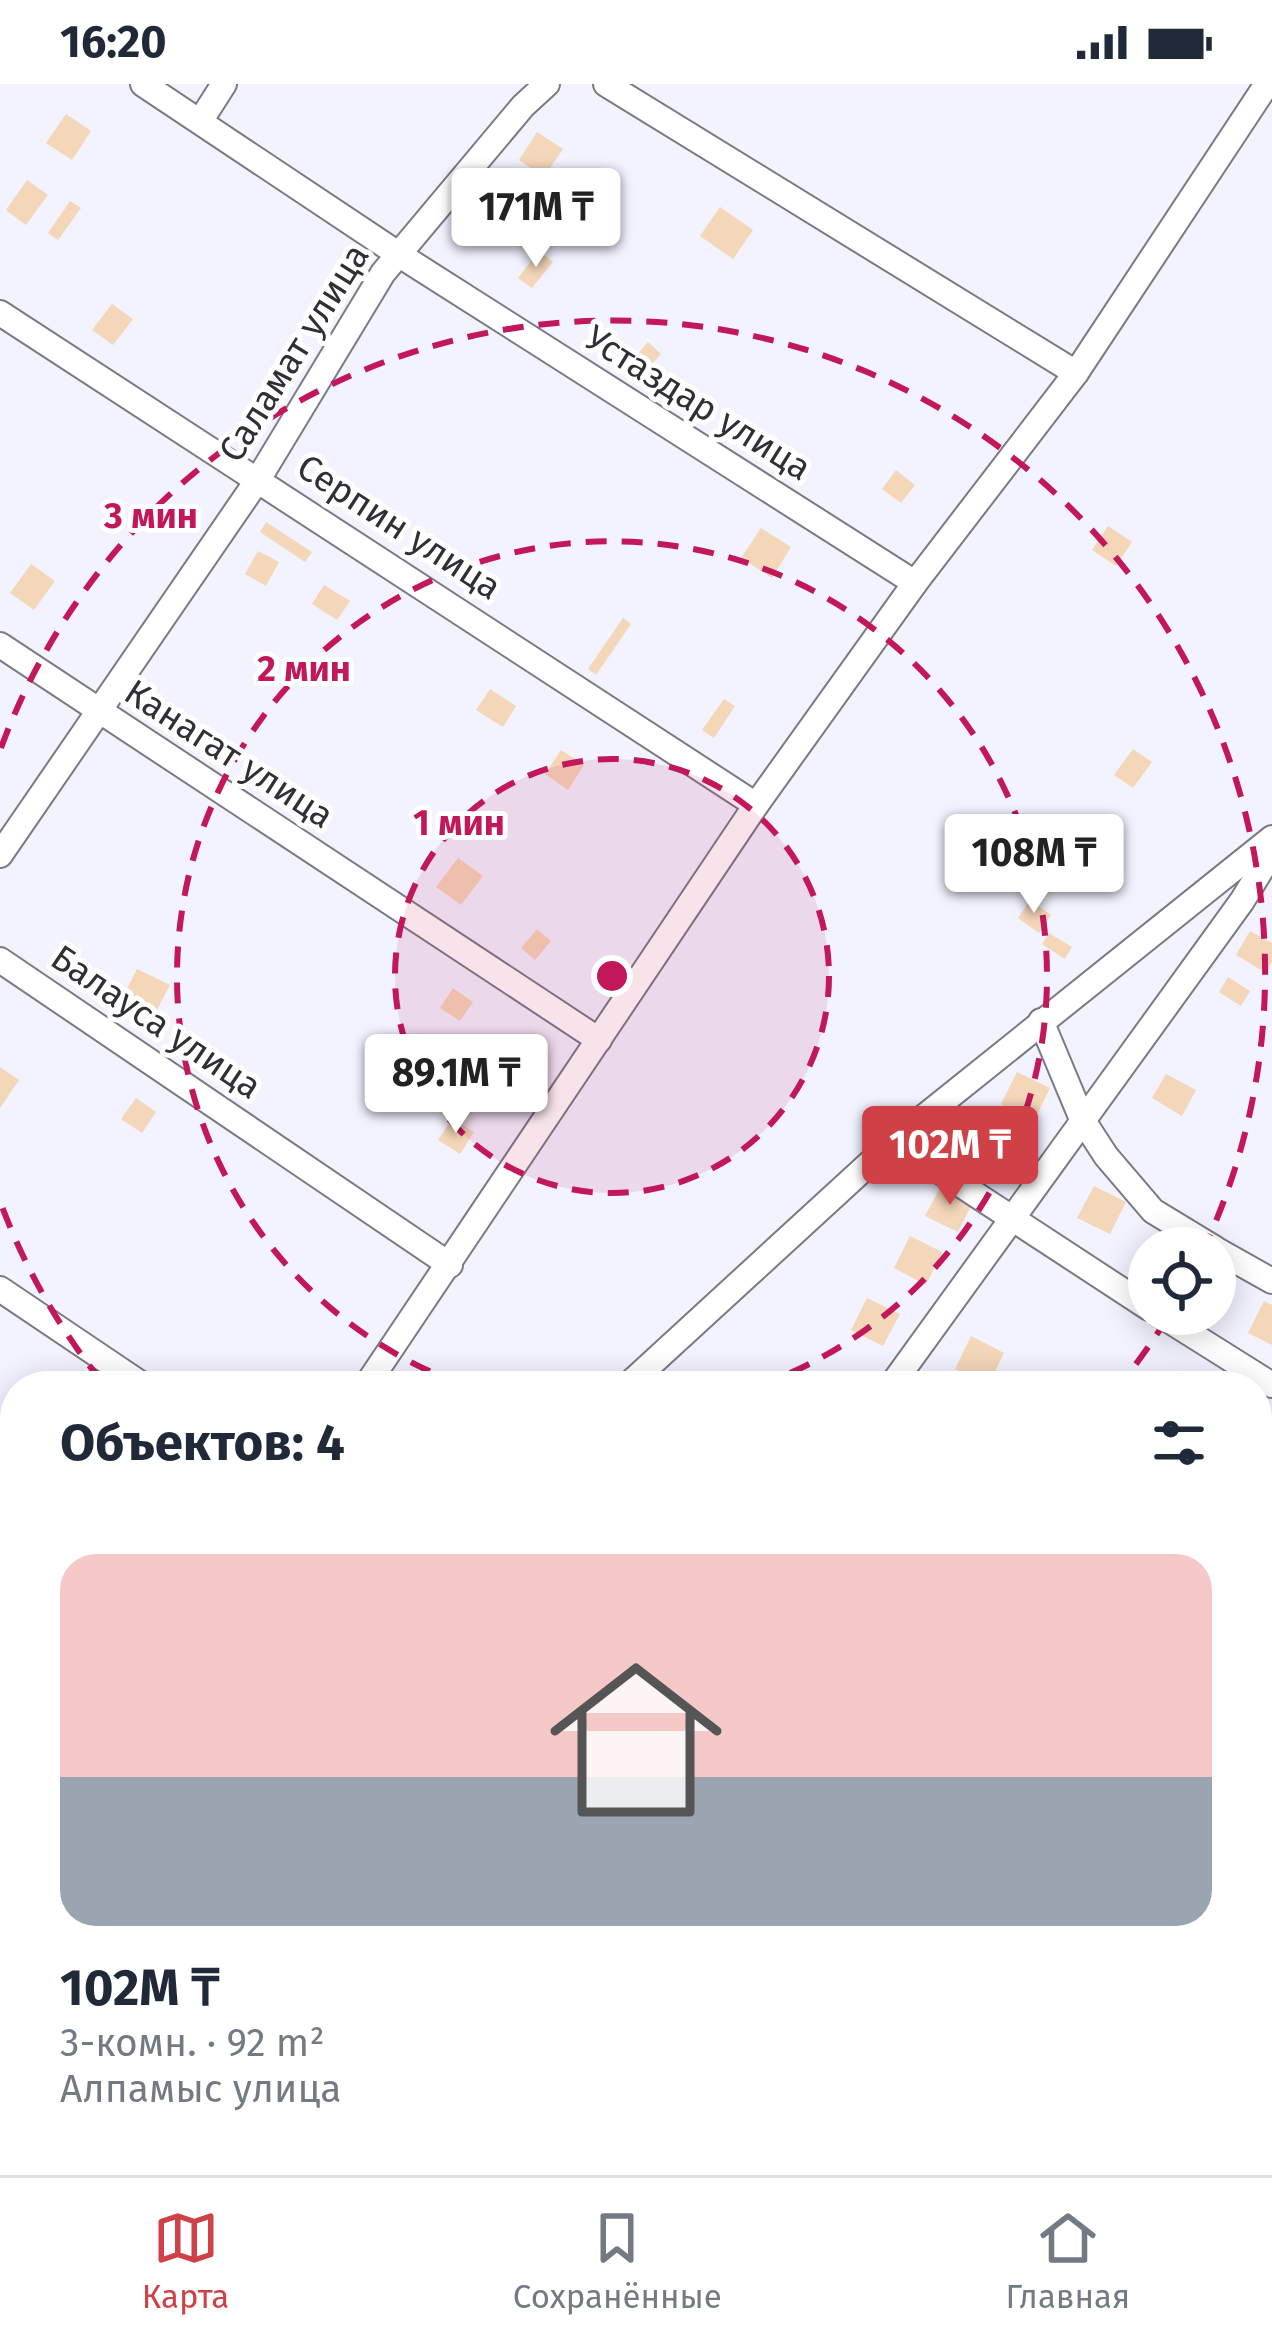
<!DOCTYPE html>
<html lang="ru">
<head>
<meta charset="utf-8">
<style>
  body { margin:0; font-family:"Fira Sans",sans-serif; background:#f2f2f3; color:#1f2937; height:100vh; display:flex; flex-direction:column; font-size:45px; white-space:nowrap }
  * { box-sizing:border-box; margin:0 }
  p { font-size:39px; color:#747a83 }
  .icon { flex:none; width:66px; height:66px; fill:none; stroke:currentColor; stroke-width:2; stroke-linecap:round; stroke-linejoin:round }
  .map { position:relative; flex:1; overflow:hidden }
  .details { position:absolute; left:0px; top:1287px; width:1272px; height:804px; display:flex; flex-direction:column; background:#fff; border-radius:48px 48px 0 0; box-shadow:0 6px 30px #0003 }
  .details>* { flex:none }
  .tools { position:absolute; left:1128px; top:1143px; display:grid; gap:24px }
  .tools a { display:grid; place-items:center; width:108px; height:108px; border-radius:50%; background:#fff; box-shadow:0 6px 30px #0003; font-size:60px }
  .price { position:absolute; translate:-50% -102px; padding:0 27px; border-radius:12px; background:#fff; color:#222; font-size:39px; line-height:78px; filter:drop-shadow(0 3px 6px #0008) }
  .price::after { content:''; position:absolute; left:50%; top:72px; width:36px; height:27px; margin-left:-18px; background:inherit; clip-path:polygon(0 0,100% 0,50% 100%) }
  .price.current { background:#cf4047; color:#fff }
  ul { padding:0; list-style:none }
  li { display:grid; align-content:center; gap:24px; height:636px; padding:0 60px }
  li span { display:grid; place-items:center; height:372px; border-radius:36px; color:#555 }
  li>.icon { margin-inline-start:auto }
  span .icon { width:216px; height:216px; fill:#fffc; stroke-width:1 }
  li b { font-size:51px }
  h2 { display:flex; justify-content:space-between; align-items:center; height:144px; padding:0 60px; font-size:51px }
  .status { display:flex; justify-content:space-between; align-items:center; height:84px; padding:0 60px; background:#fff; direction:ltr }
  .status svg { height:33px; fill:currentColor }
  .menu { display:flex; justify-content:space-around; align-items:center; height:168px; border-top:3px solid #e0e1e3; background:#fff; font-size:33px; color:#747a83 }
  .menu a { display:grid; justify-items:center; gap:6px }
  .menu .current { color:#cf4047 }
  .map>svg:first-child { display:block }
  .water { fill:#b9d4f2; stroke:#90a2b9; stroke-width:3 }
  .building { fill:#f4d6b9 }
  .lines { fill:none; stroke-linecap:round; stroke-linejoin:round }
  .minor-casing { stroke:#797a84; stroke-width:28 }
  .minor { stroke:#fff; stroke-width:24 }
  .ring { fill:none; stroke:#c2185b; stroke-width:6; stroke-dasharray:21 15 }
  .labels { text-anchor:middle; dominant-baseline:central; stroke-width:10; stroke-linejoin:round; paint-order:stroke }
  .street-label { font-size:36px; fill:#2f2f34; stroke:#fff }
  .centre { fill:#c2185b; stroke:#fff; stroke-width:6 }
  .ring-label { font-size:36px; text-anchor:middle; font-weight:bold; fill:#c2185b; stroke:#fff; stroke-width:10; stroke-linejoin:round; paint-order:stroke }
</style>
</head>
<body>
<div class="status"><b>16:20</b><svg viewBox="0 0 49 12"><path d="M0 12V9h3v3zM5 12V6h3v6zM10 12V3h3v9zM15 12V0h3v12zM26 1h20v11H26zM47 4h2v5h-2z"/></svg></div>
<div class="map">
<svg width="1272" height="2091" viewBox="0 0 1272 2091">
  <rect width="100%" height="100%" fill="#f2f3ff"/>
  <path class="water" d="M200 2076H583L564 2091H223Z"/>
  <g class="building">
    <path d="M66 30 91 47 72 76 46 59Z"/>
    <path d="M537 48 563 65 544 93 519 76Z"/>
    <path d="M27 96 48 111 26 141 6 126Z"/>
    <path d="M70 117 81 124 58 156 48 149Z"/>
    <path d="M720 123 753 146 733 175 700 152Z"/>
    <path d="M539 167 553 178 532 204 518 194Z"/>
    <path d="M112 220 133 235 113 261 92 246Z"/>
    <path d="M648 258 661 270 647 286 633 275Z"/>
    <path d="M896 386 915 401 901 419 882 405Z"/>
    <path d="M266 438 312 468 305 478 260 448Z"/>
    <path d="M1108 442 1132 458 1116 482 1092 466Z"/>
    <path d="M761 444 791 463 772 494 741 474Z"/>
    <path d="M258 467 279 478 266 502 245 490Z"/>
    <path d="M31 480 55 497 34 526 10 509Z"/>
    <path d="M324 501 350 517 337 536 312 520Z"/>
    <path d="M623 534 631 540 596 591 588 585Z"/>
    <path d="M490 605 516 622 503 643 476 626Z"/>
    <path d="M724 615 735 622 714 654 702 646Z"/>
    <path d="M1133 665 1152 678 1133 704 1114 691Z"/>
    <path d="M561 666 584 681 568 706 545 690Z"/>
    <path d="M1091 736 1111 751 1095 773 1074 758Z"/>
    <path d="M458 774 483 792 461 821 436 803Z"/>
    <path d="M1030 816 1051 831 1039 849 1018 834Z"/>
    <path d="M537 845 551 857 535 876 521 864Z"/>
    <path d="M1250 847 1272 859V878L1266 889 1236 871Z"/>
    <path d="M1049 849 1072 863 1065 875 1042 860Z"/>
    <path d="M137 885 170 901 153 933 121 917Z"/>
    <path d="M1228 893 1250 907 1241 922 1219 908Z"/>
    <path d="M453 904 473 918 460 937 440 924Z"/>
    <path d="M0 983 19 996 0 1024Z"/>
    <path d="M1017 988 1050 1004 1034 1037 1001 1020Z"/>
    <path d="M1166 990 1196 1006 1182 1032 1152 1014Z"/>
    <path d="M136 1014 156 1028 142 1049 121 1035Z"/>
    <path d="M452 1035 474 1048 460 1070 438 1056Z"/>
    <path d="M983 1042 1015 1059 999 1091 966 1075Z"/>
    <path d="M942 1100 974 1116 958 1148 925 1132Z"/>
    <path d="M1094 1102 1126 1118 1110 1150 1077 1134Z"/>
    <path d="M910 1152 942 1168 926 1201 894 1184Z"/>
    <path d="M867 1214 900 1230 883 1262 851 1246Z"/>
    <path d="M1264 1217 1272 1221V1261L1248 1249Z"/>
    <path d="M971 1252 1004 1269 988 1301 955 1285Z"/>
    <path d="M1257 1469 1272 1476V1517L1257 1509Z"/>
    <path d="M1257 1767 1272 1775V1815L1257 1808Z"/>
    <path d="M1265 1942 1272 1947V1980L1269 1985 1257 1977V1954Z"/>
    <path d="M1195 2076H1233L1223 2091H1196L1188 2086Z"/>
  </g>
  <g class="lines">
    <g class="minor-casing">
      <g id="minor">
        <path d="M143 0 398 170 915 499"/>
        <path d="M606 0 1076 289"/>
        <path d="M201 36 224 0"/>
        <path d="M0 229 756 721"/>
        <path d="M0 561 599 956"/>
        <path d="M0 771 259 394 383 189 523 22 547 0"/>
        <path d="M0 876 450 1181"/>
        <path d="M1041 937 1082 1035 1106 1072 1153 1127 1214 1164"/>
        <path d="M894 1057 1149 1224"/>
        <path d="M1215 1165 1272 1197"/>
        <path d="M0 1205 144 1302"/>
        <path d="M1159 1230 1272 1301"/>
        <path d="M366 1302 756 721 915 499 1076 289 1267 0"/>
        <path d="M627 1302 894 1057 1272 754"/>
        <path d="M891 1302 1242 817 1272 768"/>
        <path d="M1257 1381 1272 1358"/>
        <path d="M0 1465 15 1461"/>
        <path d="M0 1633 15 1626"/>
        <path d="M1257 1878 1272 1855"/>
        <path d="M0 1892 15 1866"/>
        <path d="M1257 2035 1272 2045"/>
      </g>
    </g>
    <use href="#minor" class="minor"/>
  </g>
  <circle cx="612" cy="892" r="217" fill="#c2185b" fill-opacity=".12"/>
  <g class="ring">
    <circle cx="612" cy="892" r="217"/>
    <path d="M463 1301A435 435 0 1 1 761 1301"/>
    <path d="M1168 1233A652 652 0 0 1 1122 1298M102 1298A652 652 0 0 1 1 1120M1 664A652 652 0 1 1 1205 1162"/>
  </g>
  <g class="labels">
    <g class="street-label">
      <text transform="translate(294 269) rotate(-58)">Саламат улица</text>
      <text transform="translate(698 319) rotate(32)">Устаздар улица</text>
      <text transform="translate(399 443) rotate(33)">Серпин улица</text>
      <text transform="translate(229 670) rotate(33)">Канагат улица</text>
      <text transform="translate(156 938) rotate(34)">Балауса улица</text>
    </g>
  </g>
  <circle cx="612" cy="892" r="18" class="centre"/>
  <g class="ring-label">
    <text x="151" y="444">3 мин</text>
    <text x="304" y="597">2 мин</text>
    <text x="459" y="751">1 мин</text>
  </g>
</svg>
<div class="tools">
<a><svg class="icon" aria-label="locate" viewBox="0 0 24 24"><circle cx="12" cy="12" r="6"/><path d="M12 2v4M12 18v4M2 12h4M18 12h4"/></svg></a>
</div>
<b class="price" style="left:536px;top:186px">171M ₸</b>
<b class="price" style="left:1034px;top:832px">108M ₸</b>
<b class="price" style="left:456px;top:1052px">89.1M ₸</b>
<b class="price current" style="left:950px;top:1124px">102M ₸</b>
<section class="details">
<h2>Объектов: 4<svg class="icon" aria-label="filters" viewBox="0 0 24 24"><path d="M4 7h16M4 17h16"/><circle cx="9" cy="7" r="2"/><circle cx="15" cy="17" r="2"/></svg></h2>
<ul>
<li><span style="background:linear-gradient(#f6c9c9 60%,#9aa5b1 0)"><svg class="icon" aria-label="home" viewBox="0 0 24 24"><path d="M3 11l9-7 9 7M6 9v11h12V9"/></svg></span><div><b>102M ₸</b><p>3-комн. · 92 m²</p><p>Алпамыс улица</p></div></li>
</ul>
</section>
</div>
<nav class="menu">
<a class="current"><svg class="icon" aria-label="map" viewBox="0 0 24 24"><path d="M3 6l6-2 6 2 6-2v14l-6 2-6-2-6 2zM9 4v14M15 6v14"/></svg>Карта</a>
<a><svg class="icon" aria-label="saved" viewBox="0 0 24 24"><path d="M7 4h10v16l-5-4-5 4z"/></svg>Сохранённые</a>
<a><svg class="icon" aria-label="home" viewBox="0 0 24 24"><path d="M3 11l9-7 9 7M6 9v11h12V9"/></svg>Главная</a>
</nav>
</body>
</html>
